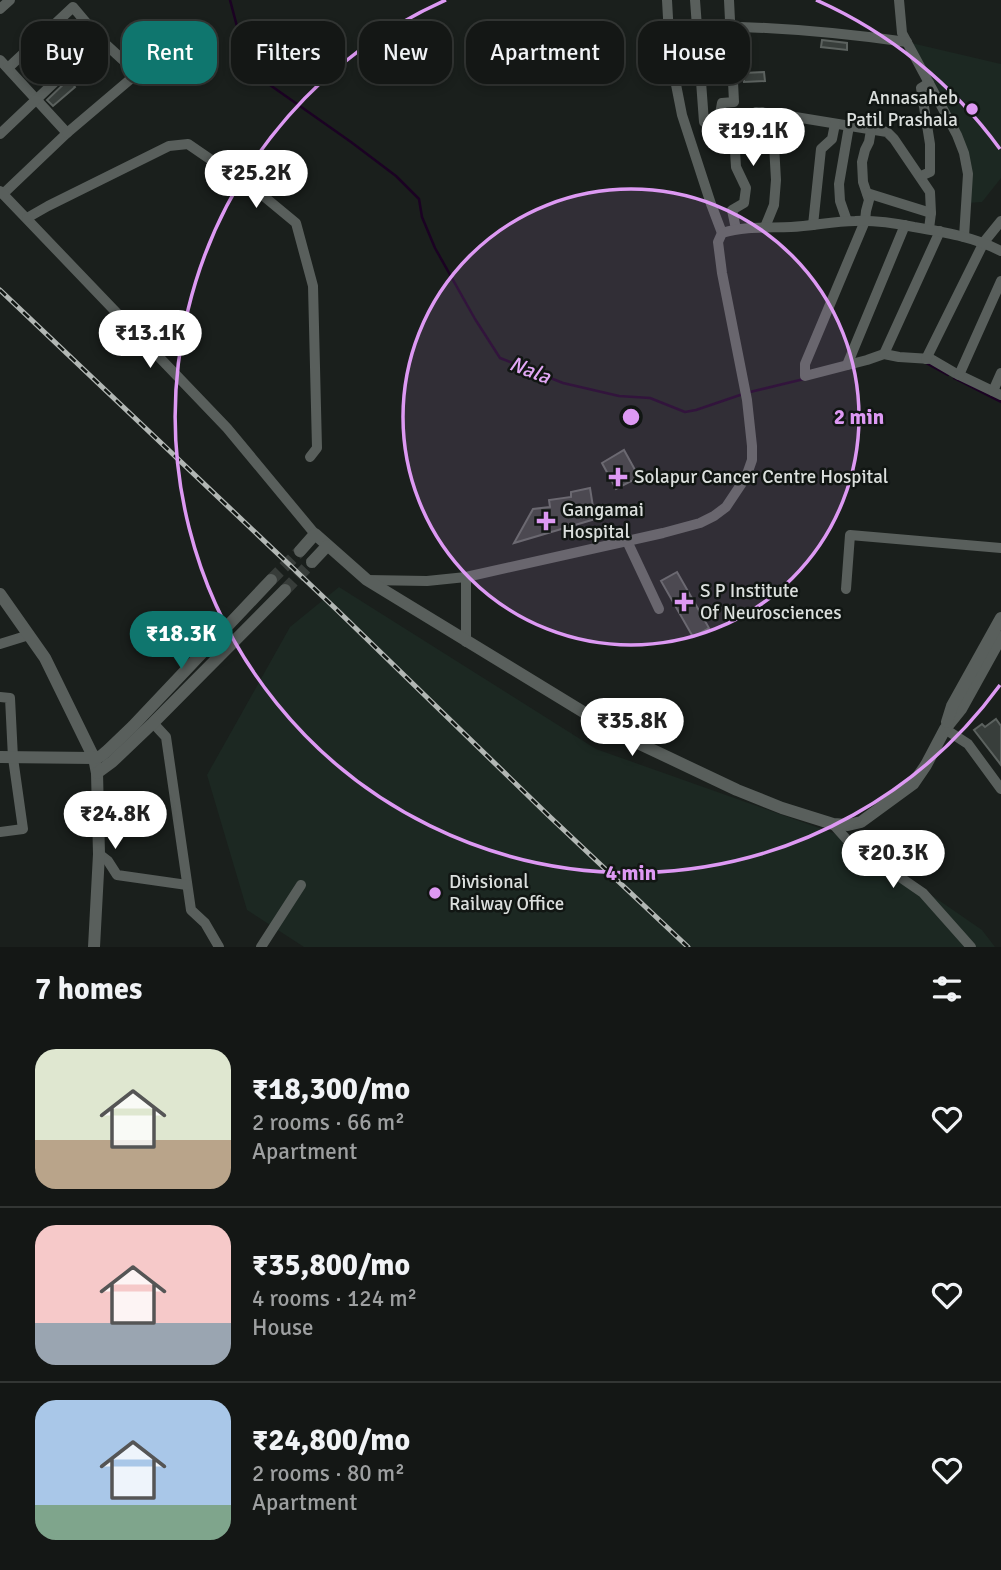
<!DOCTYPE html>
<html lang="en">
<head>
<meta charset="utf-8">
<style>
  body { margin:0; font-family:Signika,sans-serif; background:#212422; color:#f1f3f6; height:100vh; display:flex; flex-direction:column; font-size:26px; white-space:nowrap }
  * { box-sizing:border-box; margin:0 }
  p { font-size:23px; color:#9d9fa0 }
  .icon { flex:none; width:38px; height:38px; fill:none; stroke:currentColor; stroke-width:2; stroke-linecap:round; stroke-linejoin:round }
  .map { position:relative; height:947px; overflow:hidden }
  .drawer { display:flex; flex-direction:column; background:#141715; flex:1 }
  .drawer>* { flex:none }
  .guide { position:absolute; left:21px; top:21px; width:959px; height:63px; display:flex; gap:14px }
  .price { position:absolute; translate:-50% -60px; padding:0 16px; border-radius:24px; background:#fff; color:#222; font-size:23px; line-height:46px; filter:drop-shadow(0 2px 4px #0008) }
  .price::after { content:''; position:absolute; left:50%; top:42px; width:21px; height:16px; margin-left:-10px; background:inherit; clip-path:polygon(0 0,100% 0,50% 100%) }
  .price.on { background:#0f766e; color:#fff }
  ul { padding:0; list-style:none }
  li { display:flex; align-items:center; gap:21px; height:175px; padding:0 35px }
  li+li { border-top:2px solid #333634 }
  li span { display:grid; place-items:center; flex:none; width:196px; height:140px; border-radius:21px; color:#555 }
  li>.icon { margin-inline-start:auto }
  span .icon { width:84px; height:84px; fill:#fffc; stroke-width:1 }
  li b { font-size:30px }
  h2 { display:flex; justify-content:space-between; align-items:center; height:84px; padding:0 35px; font-size:30px }
  .tag { padding:0 24px; border-radius:21px; background:#141715; box-shadow:0 4px 10px #0003,0 0 0 2px #333634; font-size:24px; line-height:63px }
  .tag.on { background:#0f766e; color:#fff }
  .map>svg:first-child { display:block }
  .built { fill:#1c2822 }
  .lines { fill:none; stroke-linecap:round; stroke-linejoin:round }
  .stream { stroke:#1b0223; stroke-width:2.5 }
  .building { fill:#383e3b; stroke:#5c625f; stroke-width:2 }
  .tertiary-tunnel { stroke:#373c39; stroke-width:12; stroke-dasharray:12 6; stroke-linecap:butt }
  .minor { stroke:#595f5c; stroke-width:10 }
  .tertiary { stroke:#595f5c; stroke-width:12 }
  .rail-casing { stroke:#b2b7b4; stroke-width:5 }
  .rail { stroke:#111613; stroke-width:2.5; stroke-dasharray:8; stroke-linecap:butt }
  .ring { fill:none; stroke:#dd99f3; stroke-width:3.5 }
  .poi-dot { fill:#dd99f3; stroke:#111613; stroke-width:2.5 }
  .labels { text-anchor:middle; dominant-baseline:central; stroke-width:5; stroke-linejoin:round; paint-order:stroke }
  .poi-label { font-size:19px; fill:#dbdfdd; stroke:#111613; text-anchor:start }
  .water-label { font-size:21px; font-style:italic; fill:#e2a7f5; stroke:#111613 }
  .centre { fill:#dd99f3; stroke:#111613; stroke-width:3.5 }
  .ring-label { font-size:21px; text-anchor:middle; font-weight:bold; fill:#dd99f3; stroke:#111613; stroke-width:5; stroke-linejoin:round; paint-order:stroke }
</style>
</head>
<body>
<div class="map">
<svg width="1001" height="947" viewBox="0 0 1001 947">
  <rect width="100%" height="100%" fill="#1a1f1c"/>
  <g class="built">
    <path d="M907 42 1001 64V178L982 202 967 203 966 165Z"/>
    <path d="M339 587 596 749 850 839 982 930 995 947H304L247 910 207 775 290 627Z"/>
  </g>
  <g class="lines">
    <g class="stream">
      <path d="M230 0 239 34 250 57 270 85 351 142 396 176 419 199 422 217 435 248 475 319 500 358 563 383 619 396 650 398 685 412 696 410 743 394"/>
      <path d="M926 363 948 375"/>
      <path d="M954 378 1001 402"/>
      <path d="M750 392 804 379"/>
    </g>
  </g>
  <g class="building">
    <path d="M822 40 847 43V50L821 47Z"/>
    <path d="M100 50 106 55 101 61 78 80 73 75Z"/>
    <path d="M764 72 765 81 744 82V73Z"/>
    <path d="M69 79 75 87 53 106 47 100Z"/>
    <path d="M624 450 639 477 616 489 602 463Z"/>
    <path d="M590 488 593 507H600L602 517 514 543 533 509 550 507 549 500 571 497V492Z"/>
    <path d="M677 572 709 628 693 637 661 581Z"/>
    <path d="M996 719 1001 726V765L974 730 982 724 985 727Z"/>
  </g>
  <g class="lines">
    <g class="tertiary-tunnel">
      <path d="M271 580 300 551"/>
      <path d="M285 590 312 562"/>
    </g>
    <g class="minor">
      <path d="M667 0 670 54 682 115 711 204 722 233"/>
      <path d="M695 0 704 122"/>
      <path d="M729 0 734 102 722 103 720 114 735 151 736 167 746 188 744 203 732 210 736 229"/>
      <path d="M899 0 902 33 957 135 964 153 968 174 964 237"/>
      <path d="M0 9 10 0"/>
      <path d="M668 27C748 24 828 31 907 42"/>
      <path d="M0 60 67 133 3 194"/>
      <path d="M8 68 73 7 100 39 124 61 133 77 67 133"/>
      <path d="M756 112 777 114 887 132 894 139 930 192 931 213 929 229"/>
      <path d="M762 112 771 129 774 145 776 180 774 205 765 227"/>
      <path d="M871 130 869 142 865 150 862 162 863 182 869 200 866 211 865 221 805 364V376L867 360 884 354 899 357 931 359 955 373 1001 395"/>
      <path d="M0 134 100 39"/>
      <path d="M921 176 930 172V144L921 88 929 83"/>
      <path d="M0 191 227 428 315 534"/>
      <path d="M867 193 931 213"/>
      <path d="M27 218 48 206 169 146 188 144 261 194 296 223 313 286 317 448 310 457"/>
      <path d="M847 221 840 201 839 184 849 126"/>
      <path d="M813 225 821 149 832 139 835 124"/>
      <path d="M884 354 940 231"/>
      <path d="M926 359 984 242 1001 221"/>
      <path d="M847 365 905 225"/>
      <path d="M959 375 1001 281"/>
      <path d="M993 391 1001 373"/>
      <path d="M627 541 659 609"/>
      <path d="M367 580 427 581 466 577"/>
      <path d="M846 589 850 535 1001 548"/>
      <path d="M466 642V577L663 533 700 523 714 516 726 507 746 477 752 460V446L747 400 722 273 718 242 722 233C745 226 768 228 791 227 813 226 834 221 855 221 875 220 894 223 914 227 944 232 974 237 1001 251"/>
      <path d="M0 644 29 635"/>
      <path d="M0 697 10 698 13 758 23 829 0 832"/>
      <path d="M153 723 166 737 191 910 205 923 219 947"/>
      <path d="M945 729 968 744 1001 789"/>
      <path d="M833 824 849 842 923 893 971 947"/>
      <path d="M99 854 108 861 117 875 187 885"/>
      <path d="M261 947 301 885"/>
    </g>
    <g class="tertiary">
      <path d="M300 551 315 534 367 580 621 735 737 790 782 808 833 824 848 825 861 822 913 784 926 765 945 729 961 709 1001 637"/>
      <path d="M312 562 327 546"/>
      <path d="M0 594 45 658 94 758 97 773 99 854 94 947"/>
      <path d="M947 722 952 706 1001 618"/>
      <path d="M0 757 94 758 101 756 108 750 133 726 271 580"/>
      <path d="M97 773 112 762 153 723 285 590"/>
    </g>
    <g class="rail-casing">
      <path id="rail" d="M0 290 337 610 548 815 688 947"/>
    </g>
    <use href="#rail" class="rail"/>
  </g>
  <circle cx="631" cy="417" r="228" fill="#dd99f3" fill-opacity=".12"/>
  <g class="ring">
    <circle cx="631" cy="417" r="228"/>
    <path d="M1000 685A456 456 0 1 1 446 0M816 0A456 456 0 0 1 1000 149"/>
  </g>
  <g class="poi-dot">
    <circle cx="972" cy="109" r="7"/>
    <path d="M614.5 466.5h7v7h7v7h-7v7h-7v-7h-7v-7h7z"/>
    <path d="M542.5 510.5h7v7h7v7h-7v7h-7v-7h-7v-7h7z"/>
    <path d="M680.5 591.5h7v7h7v7h-7v7h-7v-7h-7v-7h7z"/>
    <circle cx="435" cy="893" r="7"/>
  </g>
  <g class="labels">
    <g class="poi-label">
      <text x="958" y="98" text-anchor="end">Annasaheb<tspan x="958" dy="22">Patil Prashala</tspan></text>
      <text x="634" y="477">Solapur Cancer Centre Hospital</text>
      <text x="562" y="510">Gangamai<tspan x="562" dy="22">Hospital</tspan></text>
      <text x="700" y="591">S P Institute<tspan x="700" dy="22">Of Neurosciences</tspan></text>
      <text x="449" y="882">Divisional<tspan x="449" dy="22">Railway Office</tspan></text>
    </g>
    <g class="water-label">
      <text transform="translate(530 370) rotate(21)">Nala</text>
    </g>
  </g>
  <circle cx="631" cy="417" r="10" class="centre"/>
  <g class="ring-label">
    <text x="859" y="424">2 min</text>
    <text x="631" y="880">4 min</text>
  </g>
</svg>
<b class="price" style="left:753px;top:168px">₹19.1K</b>
<b class="price" style="left:256px;top:210px">₹25.2K</b>
<b class="price" style="left:150px;top:370px">₹13.1K</b>
<b class="price on" style="left:181px;top:671px">₹18.3K</b>
<b class="price" style="left:632px;top:758px">₹35.8K</b>
<b class="price" style="left:115px;top:851px">₹24.8K</b>
<b class="price" style="left:893px;top:890px">₹20.3K</b>
<div class="guide">
<a class="tag">Buy</a>
<a class="tag on">Rent</a>
<a class="tag">Filters</a>
<a class="tag">New</a>
<a class="tag">Apartment</a>
<a class="tag">House</a>
</div>
</div>
<section class="drawer">
<h2>7 homes<svg class="icon" aria-label="filters" viewBox="0 0 24 24"><path d="M4 7h16M4 17h16"/><circle cx="9" cy="7" r="2"/><circle cx="15" cy="17" r="2"/></svg></h2>
<ul>
<li><span style="background:linear-gradient(#dfe7d0 65%,#b9a48a 0)"><svg class="icon" aria-label="home" viewBox="0 0 24 24"><path d="M3 11l9-7 9 7M6 9v11h12V9"/></svg></span><div><b>₹18,300/mo</b><p>2 rooms · 66 m²</p><p>Apartment</p></div><svg class="icon" aria-label="heart" viewBox="0 0 24 24"><path d="M12 20l-8-8c-3-5 5-10 8-4 3-6 11-1 8 4z"/></svg></li>
<li><span style="background:linear-gradient(#f6c9c9 70%,#9aa5b1 0)"><svg class="icon" aria-label="home" viewBox="0 0 24 24"><path d="M3 11l9-7 9 7M6 9v11h12V9"/></svg></span><div><b>₹35,800/mo</b><p>4 rooms · 124 m²</p><p>House</p></div><svg class="icon" aria-label="heart" viewBox="0 0 24 24"><path d="M12 20l-8-8c-3-5 5-10 8-4 3-6 11-1 8 4z"/></svg></li>
<li><span style="background:linear-gradient(#a9c7e8 75%,#7fa58c 0)"><svg class="icon" aria-label="home" viewBox="0 0 24 24"><path d="M3 11l9-7 9 7M6 9v11h12V9"/></svg></span><div><b>₹24,800/mo</b><p>2 rooms · 80 m²</p><p>Apartment</p></div><svg class="icon" aria-label="heart" viewBox="0 0 24 24"><path d="M12 20l-8-8c-3-5 5-10 8-4 3-6 11-1 8 4z"/></svg></li>
</ul>
</section>
</body>
</html>
